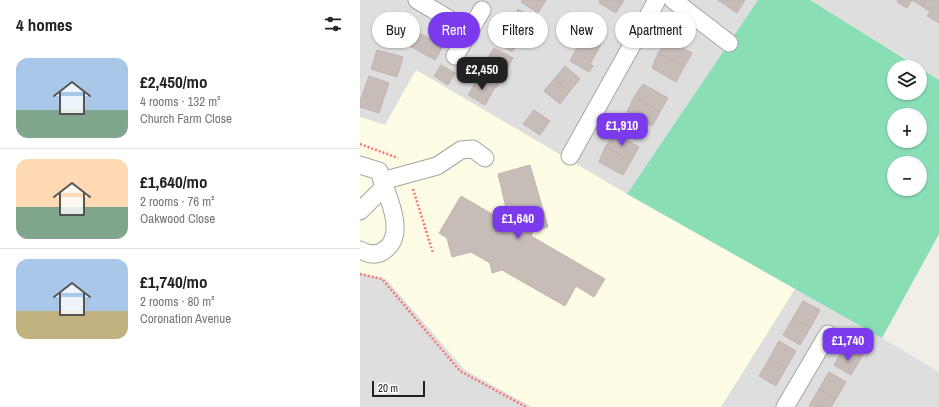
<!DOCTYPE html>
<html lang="en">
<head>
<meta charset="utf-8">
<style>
  body { margin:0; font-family:"Archivo Narrow",sans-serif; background:#f6f6f6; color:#222; height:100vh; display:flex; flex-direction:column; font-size:15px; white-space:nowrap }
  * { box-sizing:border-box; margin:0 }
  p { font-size:13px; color:#767676 }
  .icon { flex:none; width:22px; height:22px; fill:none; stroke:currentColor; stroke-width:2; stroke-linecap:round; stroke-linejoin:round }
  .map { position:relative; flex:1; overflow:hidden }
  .sheet { display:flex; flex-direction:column; background:#fff; width:360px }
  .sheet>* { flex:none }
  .banner { position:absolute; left:12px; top:12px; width:380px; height:36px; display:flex; gap:8px }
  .tools { position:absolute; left:527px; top:60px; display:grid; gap:8px }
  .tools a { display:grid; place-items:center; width:40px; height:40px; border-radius:50%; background:#fff; box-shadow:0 1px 3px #0004; font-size:20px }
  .scale { position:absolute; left:12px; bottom:10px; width:53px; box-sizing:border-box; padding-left:4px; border:2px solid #212121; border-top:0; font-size:11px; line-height:14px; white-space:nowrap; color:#212121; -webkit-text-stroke:3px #fff; paint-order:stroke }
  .price { position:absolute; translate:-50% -34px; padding:0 9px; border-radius:8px; background:#7c3aed; color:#fff; font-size:13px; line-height:26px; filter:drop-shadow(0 1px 2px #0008) }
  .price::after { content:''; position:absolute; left:50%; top:24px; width:12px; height:9px; margin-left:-6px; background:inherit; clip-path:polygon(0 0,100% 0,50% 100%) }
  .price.current { background:#222; color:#fff }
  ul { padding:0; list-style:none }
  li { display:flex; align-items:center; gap:12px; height:100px; padding:0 16px }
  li+li { border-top:1px solid #e0e0e0 }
  li span { display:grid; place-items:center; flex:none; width:112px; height:80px; border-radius:12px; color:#555 }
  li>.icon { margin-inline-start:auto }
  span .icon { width:48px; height:48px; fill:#fffc; stroke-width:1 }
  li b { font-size:17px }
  h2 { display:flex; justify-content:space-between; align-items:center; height:48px; padding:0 16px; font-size:17px }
  .chip { padding:0 14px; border-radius:18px; background:#fff; box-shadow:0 1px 3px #0004; font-size:14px; line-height:36px }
  .chip.current { background:#7c3aed; color:#fff }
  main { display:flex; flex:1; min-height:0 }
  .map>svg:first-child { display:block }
  .residential { fill:#dfdede }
  .education { fill:#fefce4 }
  .pitch { fill:#89deb6; fill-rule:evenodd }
  .building { fill:#c6bdb8; stroke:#c3b3ab }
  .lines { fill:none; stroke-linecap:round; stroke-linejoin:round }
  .minor-casing { stroke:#a5a5a5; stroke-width:19 }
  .path { stroke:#f77774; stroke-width:2.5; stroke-dasharray:2 2; stroke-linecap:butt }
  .minor { stroke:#fff; stroke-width:17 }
</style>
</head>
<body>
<main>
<section class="sheet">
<h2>4 homes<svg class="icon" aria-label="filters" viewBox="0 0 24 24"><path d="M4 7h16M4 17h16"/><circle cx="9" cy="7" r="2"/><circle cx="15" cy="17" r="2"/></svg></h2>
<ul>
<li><span style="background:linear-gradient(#a9c7e8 65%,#7fa58c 0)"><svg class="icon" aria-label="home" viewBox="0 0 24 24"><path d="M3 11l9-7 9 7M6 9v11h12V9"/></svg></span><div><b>£2,450/mo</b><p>4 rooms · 132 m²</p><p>Church Farm Close</p></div></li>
<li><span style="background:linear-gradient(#ffd9b3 60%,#7fa58c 0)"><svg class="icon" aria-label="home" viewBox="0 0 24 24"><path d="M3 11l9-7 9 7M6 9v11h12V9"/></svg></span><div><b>£1,640/mo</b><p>2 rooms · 76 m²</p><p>Oakwood Close</p></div></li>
<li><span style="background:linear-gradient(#a9c7e8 65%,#c2b280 0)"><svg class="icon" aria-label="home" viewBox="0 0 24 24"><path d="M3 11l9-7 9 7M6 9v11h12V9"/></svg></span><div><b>£1,740/mo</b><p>2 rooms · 80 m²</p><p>Coronation Avenue</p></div></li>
</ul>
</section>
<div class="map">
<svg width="579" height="407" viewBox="0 0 579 407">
  <rect width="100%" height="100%" fill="#f1eee8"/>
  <g class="residential">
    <path d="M0 0H398L267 194 56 70 25 125 0 117Z"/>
    <path d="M450 0H579V80L560 67Z"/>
    <path d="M0 273 26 279 105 370 172 407H0Z"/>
    <path d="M436 287 579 372V407H361Z"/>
  </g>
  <path class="education" d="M56 70 267 194 436 287 361 407H172L105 370 26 279 0 273V117L25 125Z"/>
  <path class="pitch" d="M398 0H450L558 67H534V93H560V68L579 80V234L522 338 267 194ZM534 115H560V141H534ZM534 163H560V189H534Z"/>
  <g class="building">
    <path d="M162 0H186L178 13 161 2Z"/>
    <path d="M240 0H264L256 13 239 3Z"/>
    <path d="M358 0H385L377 13Z"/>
    <path d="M538 0H566L562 6 552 0 547 8 537 2Z"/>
    <path d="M566 0H579V23L567 16 570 12 562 6Z"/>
    <path d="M158 9 177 20 169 35 149 24Z"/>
    <path d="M39 18 50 24 49 27 83 46 75 60 30 35Z"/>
    <path d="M149 24 169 35 160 48 156 46 152 52 138 43Z"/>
    <path d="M229 26 246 35 238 50 221 40Z"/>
    <path d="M221 40 238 50 230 64 233 66 229 72 210 61Z"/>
    <path d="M308 40 332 53 324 67 298 53Z"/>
    <path d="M134 48 153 58 146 70 127 59Z"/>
    <path d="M17 50 43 57 37 77 11 69Z"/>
    <path d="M298 53 324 67 316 82 292 68Z"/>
    <path d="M127 59 146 70 140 81 121 71Z"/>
    <path d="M81 65 95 73 88 85 74 76Z"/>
    <path d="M205 66 220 79 210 91 194 79Z"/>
    <path d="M127 74 140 81 136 88 124 81Z"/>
    <path d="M9 76 29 83 19 113 0 107V101Z"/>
    <path d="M118 78 135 87 125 105 108 95Z"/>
    <path d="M194 79 210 91 200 104 184 91Z"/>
    <path d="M283 84 308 98 300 112 274 97Z"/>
    <path d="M274 97 300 112 292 126 267 112Z"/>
    <path d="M174 110 190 121 180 135 163 124Z"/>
    <path d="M255 133 279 147 271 161 245 147Z"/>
    <path d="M245 147 271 161 263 175 239 162Z"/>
    <path d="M170 165 188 227 173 231 171 236 245 279 234 297 216 286 205 306 142 270 132 273 130 263 111 252 92 257 87 238 79 233 101 196 144 221 148 216 138 174Z"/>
    <path d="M443 301 460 310 450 328 433 318Z"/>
    <path d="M433 318 450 328 440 345 423 335Z"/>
    <path d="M493 331 511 340 501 358 484 348Z"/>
    <path d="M419 341 436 351 426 368 409 359Z"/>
    <path d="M484 348 501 358 491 375 474 365Z"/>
    <path d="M409 359 426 368 416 386 399 376Z"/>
    <path d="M469 372 486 382 476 399 459 389Z"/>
    <path d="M459 389 476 399 471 407 449 406Z"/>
  </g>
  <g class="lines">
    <g class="minor-casing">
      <g id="minor">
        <path d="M57 0 109 31"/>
        <path d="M313 0 369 43"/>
        <path d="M95 56 122 10"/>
        <path d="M210 156 297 0"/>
        <path d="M0 165 19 171C26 193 47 232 26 249 18 256 9 255 0 250"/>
        <path d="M22 181 77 166 101 150 113 149 125 158"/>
        <path d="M0 211 24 187"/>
        <path d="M425 407 468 334"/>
      </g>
    </g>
    <g class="path">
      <path d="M0 144 38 158"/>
      <path d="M53 189 73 253"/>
      <path d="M0 274 22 279 100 371 166 407"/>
    </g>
    <use href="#minor" class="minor"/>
  </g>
</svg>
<div class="tools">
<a><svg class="icon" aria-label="layers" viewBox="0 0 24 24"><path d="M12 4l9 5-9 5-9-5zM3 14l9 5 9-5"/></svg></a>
<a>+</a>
<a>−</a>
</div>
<div class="scale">20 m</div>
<b class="price current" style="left:122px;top:91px">£2,450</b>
<b class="price" style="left:262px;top:147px">£1,910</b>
<b class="price" style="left:158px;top:240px">£1,640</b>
<b class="price" style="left:488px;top:362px">£1,740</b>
<div class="banner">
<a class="chip">Buy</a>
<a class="chip current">Rent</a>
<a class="chip">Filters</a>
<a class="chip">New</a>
<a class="chip">Apartment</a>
</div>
</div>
</main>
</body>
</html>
